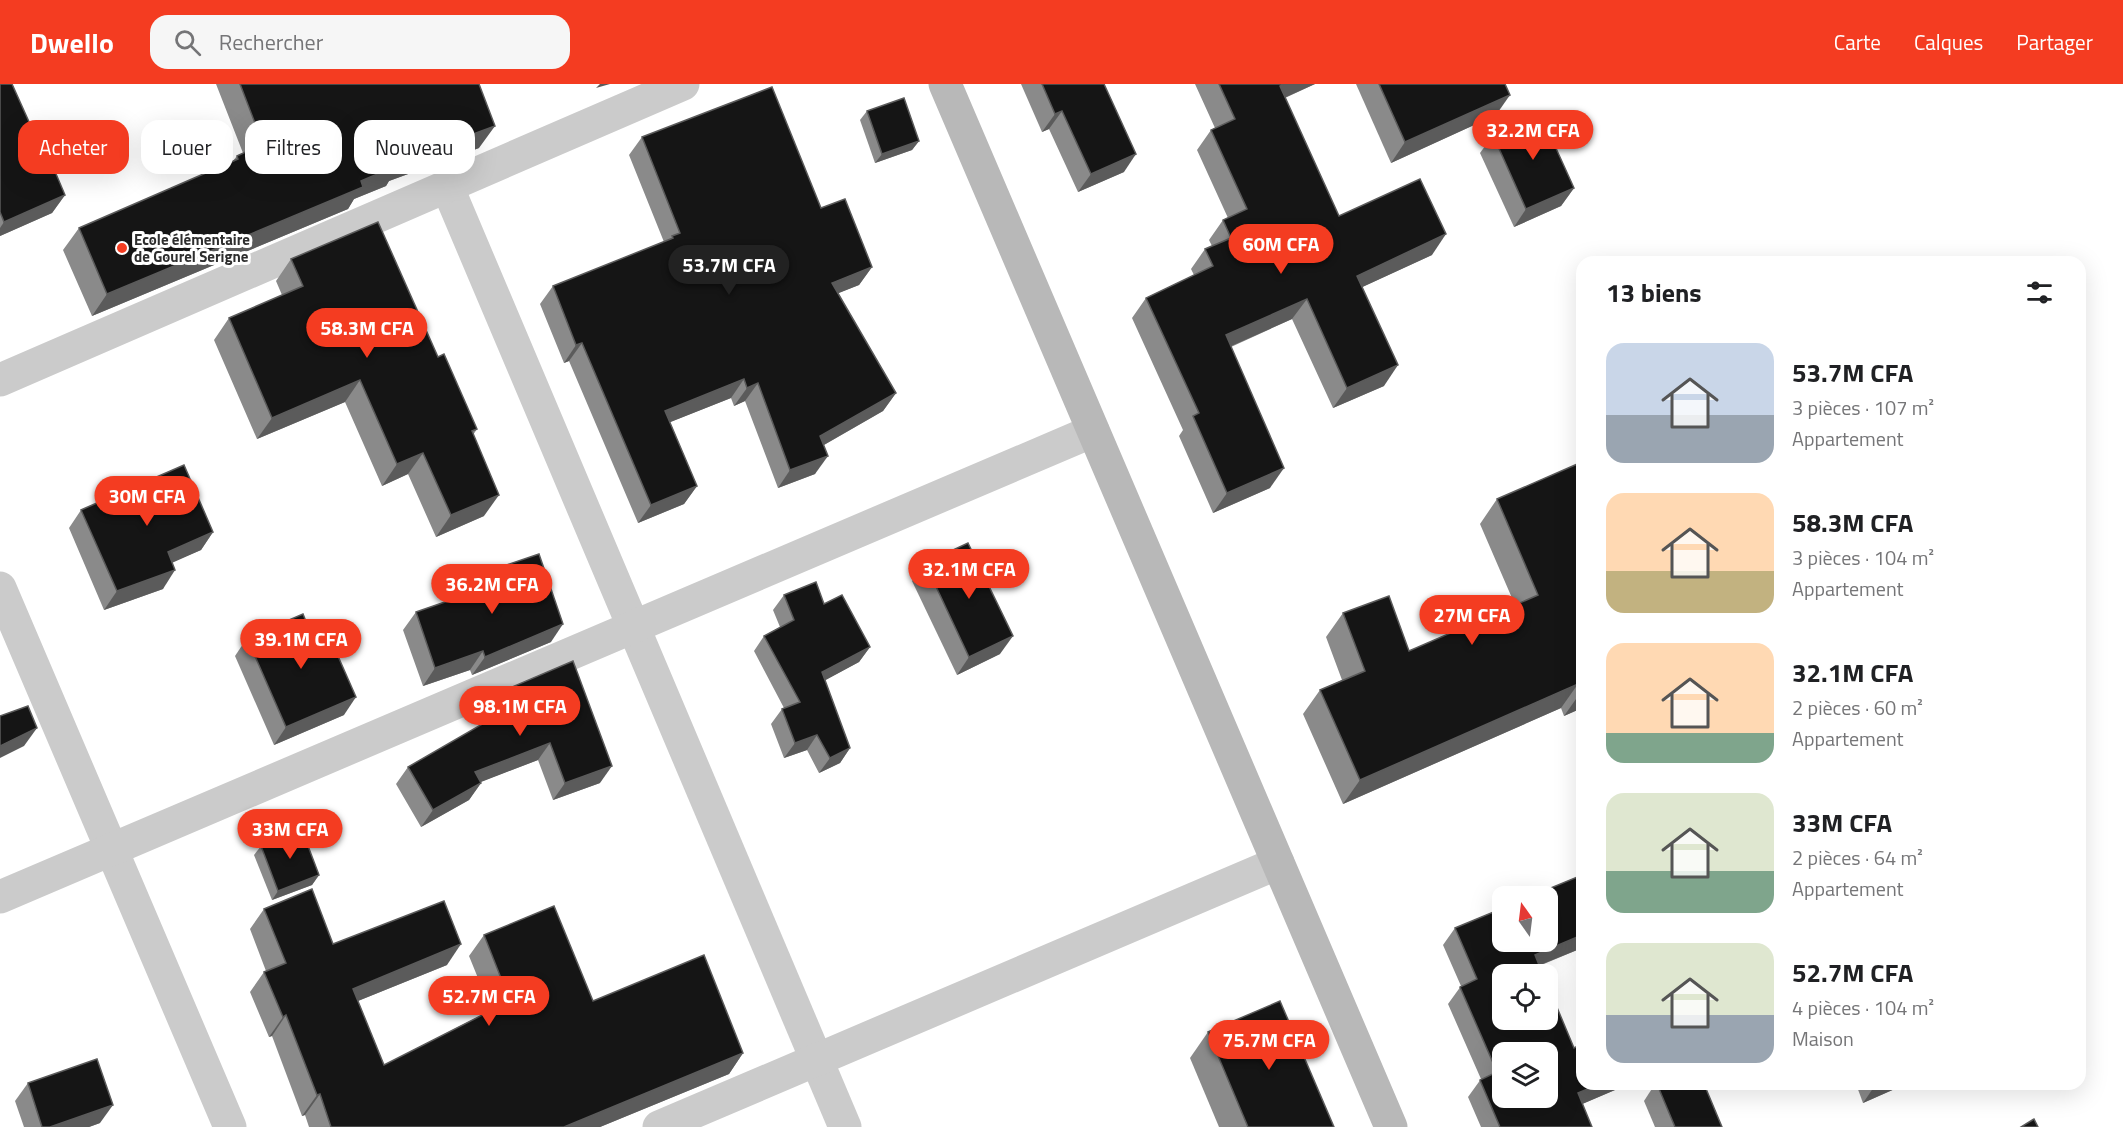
<!DOCTYPE html>
<html lang="fr">
<head>
<meta charset="utf-8">
<style>
  body { margin:0; font-family:"Titillium Web",sans-serif; background:#f6f6f6; color:#202124; height:100vh; display:flex; flex-direction:column; font-size:22px; white-space:nowrap }
  * { box-sizing:border-box; margin:0 }
  p { font-size:20px; color:#757577 }
  .icon { flex:none; width:33px; height:33px; fill:none; stroke:currentColor; stroke-width:2; stroke-linecap:round; stroke-linejoin:round }
  .map { position:relative; flex:1; overflow:hidden }
  .sheet { position:absolute; left:1576px; top:172px; width:510px; height:834px; display:flex; flex-direction:column; background:#fff; border-radius:18px; box-shadow:0 6px 24px #0002 }
  .sheet>* { flex:none }
  .hud { position:absolute; left:18px; top:36px; width:570px; height:54px; display:flex; gap:12px }
  .needle { width:39px; rotate:346deg }
  .tools { position:absolute; left:1492px; top:802px; display:grid; gap:12px }
  .tools a { display:grid; place-items:center; width:66px; height:66px; border-radius:12px; background:#fff; box-shadow:0 6px 24px #0002; font-size:30px }
  .price { position:absolute; translate:-50% -51px; padding:0 14px; border-radius:21px; background:#f43c21; color:#fff; font-size:20px; line-height:39px; filter:drop-shadow(0 2px 3px #0008) }
  .price::after { content:''; position:absolute; left:50%; top:36px; width:18px; height:14px; margin-left:-9px; background:inherit; clip-path:polygon(0 0,100% 0,50% 100%) }
  .price.current { background:#222; color:#fff }
  ul { padding:0; list-style:none }
  li { display:flex; align-items:center; gap:18px; height:150px; padding:0 30px }
  li span { display:grid; place-items:center; flex:none; width:168px; height:120px; border-radius:18px; color:#555 }
  li>.icon { margin-inline-start:auto }
  span .icon { width:72px; height:72px; fill:#fffc; stroke-width:1 }
  li b { font-size:26px }
  h2 { display:flex; justify-content:space-between; align-items:center; height:72px; padding:0 30px; font-size:26px }
  .pill { padding:0 21px; border-radius:18px; background:#fff; box-shadow:0 6px 24px #0002; font-size:21px; line-height:54px }
  .pill.current { background:#f43c21; color:#fff }
  header { display:flex; align-items:center; gap:36px; box-sizing:border-box; height:84px; padding:0 30px; background:#f43c21; color:#fff }
  header strong { font-size:28px }
  nav { display:flex; gap:33px; margin-inline-start:auto; font-size:21px }
  .search { width:420px; height:54px; background:#f6f6f6; display:flex; align-items:center; gap:15px; box-sizing:border-box; padding:0 21px; border-radius:18px; color:#757577; font-size:22px }
  .map>svg:first-child { display:block }
  .lines { fill:none; stroke-linecap:round; stroke-linejoin:round }
  .minor { stroke:#cbcbcb; stroke-width:33 }
  .secondary { stroke:#b8b8b8; stroke-width:33 }
  .wall { fill:#8a8a8a }
  .shaded-wall { fill:#5b5b5b }
  .building { fill:#151515; stroke:#5b5b5b; stroke-width:1.5; fill-rule:evenodd }
  .poi-dot { fill:#f43c21; stroke:#fff; stroke-width:2 }
  .labels { text-anchor:middle; dominant-baseline:central; stroke-width:6; stroke-linejoin:round; paint-order:stroke }
  .poi-label { font-size:15px; font-weight:bold; fill:#2e2e2e; stroke:#fff; text-anchor:start }
</style>
</head>
<body>
<header>
<strong>Dwello</strong>
<div class="search"><svg class="icon" aria-label="search" viewBox="0 0 24 24"><circle cx="10" cy="10" r="6"/><path d="M15 15l6 6"/></svg>Rechercher</div>
<nav><a>Carte</a><a>Calques</a><a>Partager</a></nav>
</header>
<div class="map">
<svg width="2123" height="1043" viewBox="0 0 2123 1043">
  <rect width="100%" height="100%" fill="#fff"/>
  <g class="lines">
    <g class="minor">
      <path d="M447 102 845 1043"/>
      <path d="M0 296 683 0"/>
      <path d="M0 504 230 1043"/>
      <path d="M0 813 1093 347"/>
      <path d="M659 1043 1278 779"/>
    </g>
    <path class="secondary" d="M945 0 1391 1043"/>
  </g>
  <g class="wall">
    <path d="M0 0 30 40 65 111 52 129 0 152Z"/>
    <path d="M216 0H479V64L389 97 386 102 354 115 348 125 92 232 63 166 79 144 232 78 237 72 243 69Z"/>
    <path d="M1021 0H1104L1124 88 1078 108 1049 45 1042 48Z"/>
    <path d="M1195 0H1315L1285 14 1339 132 1432 171 1362 203 1384 302 1333 324 1292 235 1231 263 1270 404 1213 429 1179 352 1183 346 1132 234 1146 214 1194 191 1191 185 1205 165 1212 162 1209 156 1223 136 1228 134 1197 66 1211 46 1215 44Z"/>
    <path d="M1356 0H1505L1496 31 1391 79Z"/>
    <path d="M867 27 919 57 912 66 875 79 860 36Z"/>
    <path d="M1493 51 1574 104 1561 122 1514 143 1480 69Z"/>
    <path d="M642 53 821 124 872 183 859 201 838 209 896 309 883 327 824 361 815 390 778 404 745 317 734 322 731 314 670 338 697 402 684 420 638 439 569 277 564 279 540 220 553 202 664 158 629 71Z"/>
    <path d="M291 175 438 273 477 345 473 351 484 432 436 453 408 390 382 402 345 318 257 355 214 256 229 234 282 211 276 197Z"/>
    <path d="M1582 378V624L1564 632 1561 624 1343 720 1303 630 1320 606 1342 596 1326 553 1343 529 1409 567 1515 521 1480 440 1497 415Z"/>
    <path d="M81 426 213 448 201 466 172 478 163 505 104 526 69 444Z"/>
    <path d="M925 479 1000 570 957 591 912 497Z"/>
    <path d="M495 485 551 558 472 591 470 586 423 602 403 546 416 528 483 504V503Z"/>
    <path d="M784 511 824 520 870 563 859 578 825 596 850 664 840 679 819 689 807 666 784 674 771 640 782 625 784 624 754 567 764 552 780 543 773 526Z"/>
    <path d="M247 554 344 631 274 661 235 572Z"/>
    <path d="M498 609 600 699 553 716 538 676 480 698 481 699 469 716 421 743 396 700 408 683 490 636 486 626Z"/>
    <path d="M261 762 319 791 312 801 272 816 254 771Z"/>
    <path d="M1582 791V864L1539 882 1574 964 1629 1000 1582 1020 1592 1043H1481L1468 1013 1481 995 1448 920 1461 902 1443 861 1455 844Z"/>
    <path d="M264 825 333 860 447 881 358 917 384 981 491 926 469 872 484 851 593 917 743 969 729 990 600 1043H309L305 1031 302 1032 272 952 269 953 250 908 264 888 266 887 250 845Z"/>
    <path d="M1208 948 1334 1043H1219L1190 974Z"/>
    <path d="M28 999 100 1039 89 1043H24L15 1017Z"/>
    <path d="M1655 1000H1704L1722 1043H1655L1644 1017Z"/>
    <path d="M1856 1000H1906L1863 1019Z"/>
  </g>
  <g class="shaded-wall">
    <path d="M600 0H610L596 4Z"/>
    <path d="M1284 0H1315L1266 22 1280 2Z"/>
    <path d="M1510 11 1496 31 1391 79 1405 58Z"/>
    <path d="M1062 27 1049 45 1042 48 1055 30Z"/>
    <path d="M495 42 479 64 389 97 386 102 354 115 348 125 92 232 107 210 361 97 400 77Z"/>
    <path d="M919 57 912 66 875 79 882 70Z"/>
    <path d="M1136 70 1124 88 1078 108 1091 90Z"/>
    <path d="M1574 104 1561 122 1514 143 1526 125Z"/>
    <path d="M65 111 52 129 0 152V144L4 138Z"/>
    <path d="M1446 150 1432 171 1343 212 1357 192Z"/>
    <path d="M872 183 859 201 819 217 832 199Z"/>
    <path d="M1307 215 1292 235 1211 271 1226 251Z"/>
    <path d="M582 259 569 277 564 279 576 261Z"/>
    <path d="M1398 281 1384 302 1333 324 1347 304Z"/>
    <path d="M744 295 731 314 653 345 665 327Z"/>
    <path d="M360 296 345 318 257 355 272 334Z"/>
    <path d="M758 299 745 317 734 322 747 304Z"/>
    <path d="M896 309 883 327 808 370 820 352Z"/>
    <path d="M423 369 408 390 382 402 397 380Z"/>
    <path d="M828 372 815 390 778 404 790 386Z"/>
    <path d="M1284 384 1270 404 1213 429 1227 409Z"/>
    <path d="M697 402 684 420 638 439 651 421Z"/>
    <path d="M499 411 484 432 436 453 451 431Z"/>
    <path d="M213 448 201 466 156 486 168 468Z"/>
    <path d="M175 486 163 505 104 526 117 507Z"/>
    <path d="M563 540 551 558 472 591 485 573Z"/>
    <path d="M1013 552 1000 570 957 591 969 573Z"/>
    <path d="M870 563 859 578 811 604 822 588Z"/>
    <path d="M483 567 470 586 423 602 435 584Z"/>
    <path d="M1578 600 1561 624 1343 720 1360 696Z"/>
    <path d="M1582 607V624L1564 632 1581 608Z"/>
    <path d="M356 613 344 631 274 661 286 643Z"/>
    <path d="M37 644 24 662 0 674V662Z"/>
    <path d="M817 651 807 666 784 674 795 659Z"/>
    <path d="M550 659 538 676 463 705 475 688Z"/>
    <path d="M850 664 840 679 819 689 830 674Z"/>
    <path d="M612 682 600 699 553 716 565 699Z"/>
    <path d="M481 699 469 716 421 743 433 726Z"/>
    <path d="M319 791 312 801 272 816 278 807Z"/>
    <path d="M1582 851V864L1523 888 1535 871Z"/>
    <path d="M461 860 447 881 338 925 353 905Z"/>
    <path d="M286 931 272 952 269 953 283 933Z"/>
    <path d="M743 969 729 990 600 1043H564Z"/>
    <path d="M1600 1000H1629L1566 1027 1578 1009Z"/>
    <path d="M1876 1000H1906L1863 1019Z"/>
    <path d="M320 1010 305 1031 302 1032 317 1011Z"/>
    <path d="M113 1021 100 1039 89 1043H50Z"/>
  </g>
  <g class="building">
    <path d="M0 0H12L30 40 34 38 65 111 4 138 0 128Z"/>
    <path d="M240 0H479L495 42 400 77 401 80 361 97 363 103 107 210 79 144 238 75 237 72 263 60Z"/>
    <path d="M1042 0H1104L1136 70 1091 90 1062 27 1055 30Z"/>
    <path d="M1219 0H1284L1280 2 1339 132 1420 95 1446 150 1357 192 1398 281 1347 304 1307 215 1226 251 1284 384 1227 409 1193 332 1199 329 1146 214 1213 182 1205 165 1231 154 1223 136 1247 125 1211 46 1235 35Z"/>
    <path d="M1379 0H1505L1510 11 1405 58Z"/>
    <path d="M772 3 821 124 845 115 872 183 832 199 896 309 820 352 828 372 790 386 758 299 747 304 744 295 665 327 697 402 651 421 582 259 576 261 553 202 673 154 672 152 680 149 642 53Z"/>
    <path d="M904 14 919 57 882 70 867 27Z"/>
    <path d="M1540 29 1574 104 1526 125 1493 51Z"/>
    <path d="M378 138 438 273 444 270 477 345 472 347 499 411 451 431 423 369 397 380 360 296 272 334 229 234 303 202 291 175Z"/>
    <path d="M1582 378V607L1581 608 1578 600 1360 696 1320 606 1365 587 1343 529 1389 512 1409 567 1538 511 1497 415Z"/>
    <path d="M184 381 213 448 168 468 175 486 117 507 81 426Z"/>
    <path d="M968 459 1013 552 969 573 925 479Z"/>
    <path d="M539 470 563 540 485 573 483 567 435 584 416 528 500 499 495 485Z"/>
    <path d="M816 498 824 520 842 511 870 563 822 588 850 664 830 674 817 651 795 659 782 625 800 618 764 552 794 536 784 511Z"/>
    <path d="M303 530 311 550 326 545 356 613 286 643 247 554Z"/>
    <path d="M573 577 612 682 565 699 550 659 475 688 481 699 433 726 408 683 505 627 498 609Z"/>
    <path d="M28 622 37 644 0 662V632Z"/>
    <path d="M302 746 319 791 278 807 261 762Z"/>
    <path d="M1582 791V851L1535 871 1543 891H1503V936H1548V902L1574 964 1582 960V1000H1600L1578 1009 1592 1043H1500L1480 996 1497 988 1460 903 1477 895 1455 844 1503 824V858H1548V813H1529ZM1503 969H1548V1014H1503Z"/>
    <path d="M312 805 333 860 444 817 461 860 353 905 384 981 510 917 484 851 554 822 593 917 704 871 743 969 564 1043H331L320 1010 317 1011 286 931 283 933 264 888 286 879 264 825Z"/>
    <path d="M1280 917 1334 1043H1248L1208 948Z"/>
    <path d="M97 975 113 1021 50 1043H42L28 999Z"/>
    <path d="M1657 1000H1704L1722 1043H1675Z"/>
    <path d="M2034 1035 2038 1043H2021Z"/>
  </g>
  <circle class="poi-dot" cx="122" cy="164" r="6"/>
  <g class="labels">
    <g class="poi-label">
      <text x="134" y="155">Ecole élémentaire<tspan x="134" dy="17">de Gourel Serigne</tspan></text>
    </g>
  </g>
</svg>
<div class="tools">
<a><svg class="needle" viewBox="-14 -14 28 28"><path d="M0-13l5 13h-10z" fill="#e53935"/><path d="M0 13l5-13h-10z" fill="#757577"/></svg></a>
<a><svg class="icon" aria-label="locate" viewBox="0 0 24 24"><circle cx="12" cy="12" r="6"/><path d="M12 2v4M12 18v4M2 12h4M18 12h4"/></svg></a>
<a><svg class="icon" aria-label="layers" viewBox="0 0 24 24"><path d="M12 4l9 5-9 5-9-5zM3 14l9 5 9-5"/></svg></a>
</div>
<b class="price" style="left:1533px;top:77px">32.2M CFA</b>
<b class="price" style="left:1281px;top:191px">60M CFA</b>
<b class="price current" style="left:729px;top:212px">53.7M CFA</b>
<b class="price" style="left:367px;top:275px">58.3M CFA</b>
<b class="price" style="left:147px;top:443px">30M CFA</b>
<b class="price" style="left:969px;top:516px">32.1M CFA</b>
<b class="price" style="left:492px;top:531px">36.2M CFA</b>
<b class="price" style="left:1472px;top:562px">27M CFA</b>
<b class="price" style="left:301px;top:586px">39.1M CFA</b>
<b class="price" style="left:520px;top:653px">98.1M CFA</b>
<b class="price" style="left:290px;top:776px">33M CFA</b>
<b class="price" style="left:489px;top:943px">52.7M CFA</b>
<b class="price" style="left:1269px;top:987px">75.7M CFA</b>
<div class="hud">
<a class="pill current">Acheter</a>
<a class="pill">Louer</a>
<a class="pill">Filtres</a>
<a class="pill">Nouveau</a>
</div>
<section class="sheet">
<h2>13 biens<svg class="icon" aria-label="filters" viewBox="0 0 24 24"><path d="M4 7h16M4 17h16"/><circle cx="9" cy="7" r="2"/><circle cx="15" cy="17" r="2"/></svg></h2>
<ul>
<li><span style="background:linear-gradient(#c9d6e8 60%,#9aa5b1 0)"><svg class="icon" aria-label="home" viewBox="0 0 24 24"><path d="M3 11l9-7 9 7M6 9v11h12V9"/></svg></span><div><b>53.7M CFA</b><p>3 pièces · 107 m²</p><p>Appartement</p></div></li>
<li><span style="background:linear-gradient(#ffd9b3 65%,#c2b280 0)"><svg class="icon" aria-label="home" viewBox="0 0 24 24"><path d="M3 11l9-7 9 7M6 9v11h12V9"/></svg></span><div><b>58.3M CFA</b><p>3 pièces · 104 m²</p><p>Appartement</p></div></li>
<li><span style="background:linear-gradient(#ffd9b3 75%,#7fa58c 0)"><svg class="icon" aria-label="home" viewBox="0 0 24 24"><path d="M3 11l9-7 9 7M6 9v11h12V9"/></svg></span><div><b>32.1M CFA</b><p>2 pièces · 60 m²</p><p>Appartement</p></div></li>
<li><span style="background:linear-gradient(#dfe7d0 65%,#7fa58c 0)"><svg class="icon" aria-label="home" viewBox="0 0 24 24"><path d="M3 11l9-7 9 7M6 9v11h12V9"/></svg></span><div><b>33M CFA</b><p>2 pièces · 64 m²</p><p>Appartement</p></div></li>
<li><span style="background:linear-gradient(#dfe7d0 60%,#9aa5b1 0)"><svg class="icon" aria-label="home" viewBox="0 0 24 24"><path d="M3 11l9-7 9 7M6 9v11h12V9"/></svg></span><div><b>52.7M CFA</b><p>4 pièces · 104 m²</p><p>Maison</p></div></li>
</ul>
</section>
</div>
</body>
</html>
